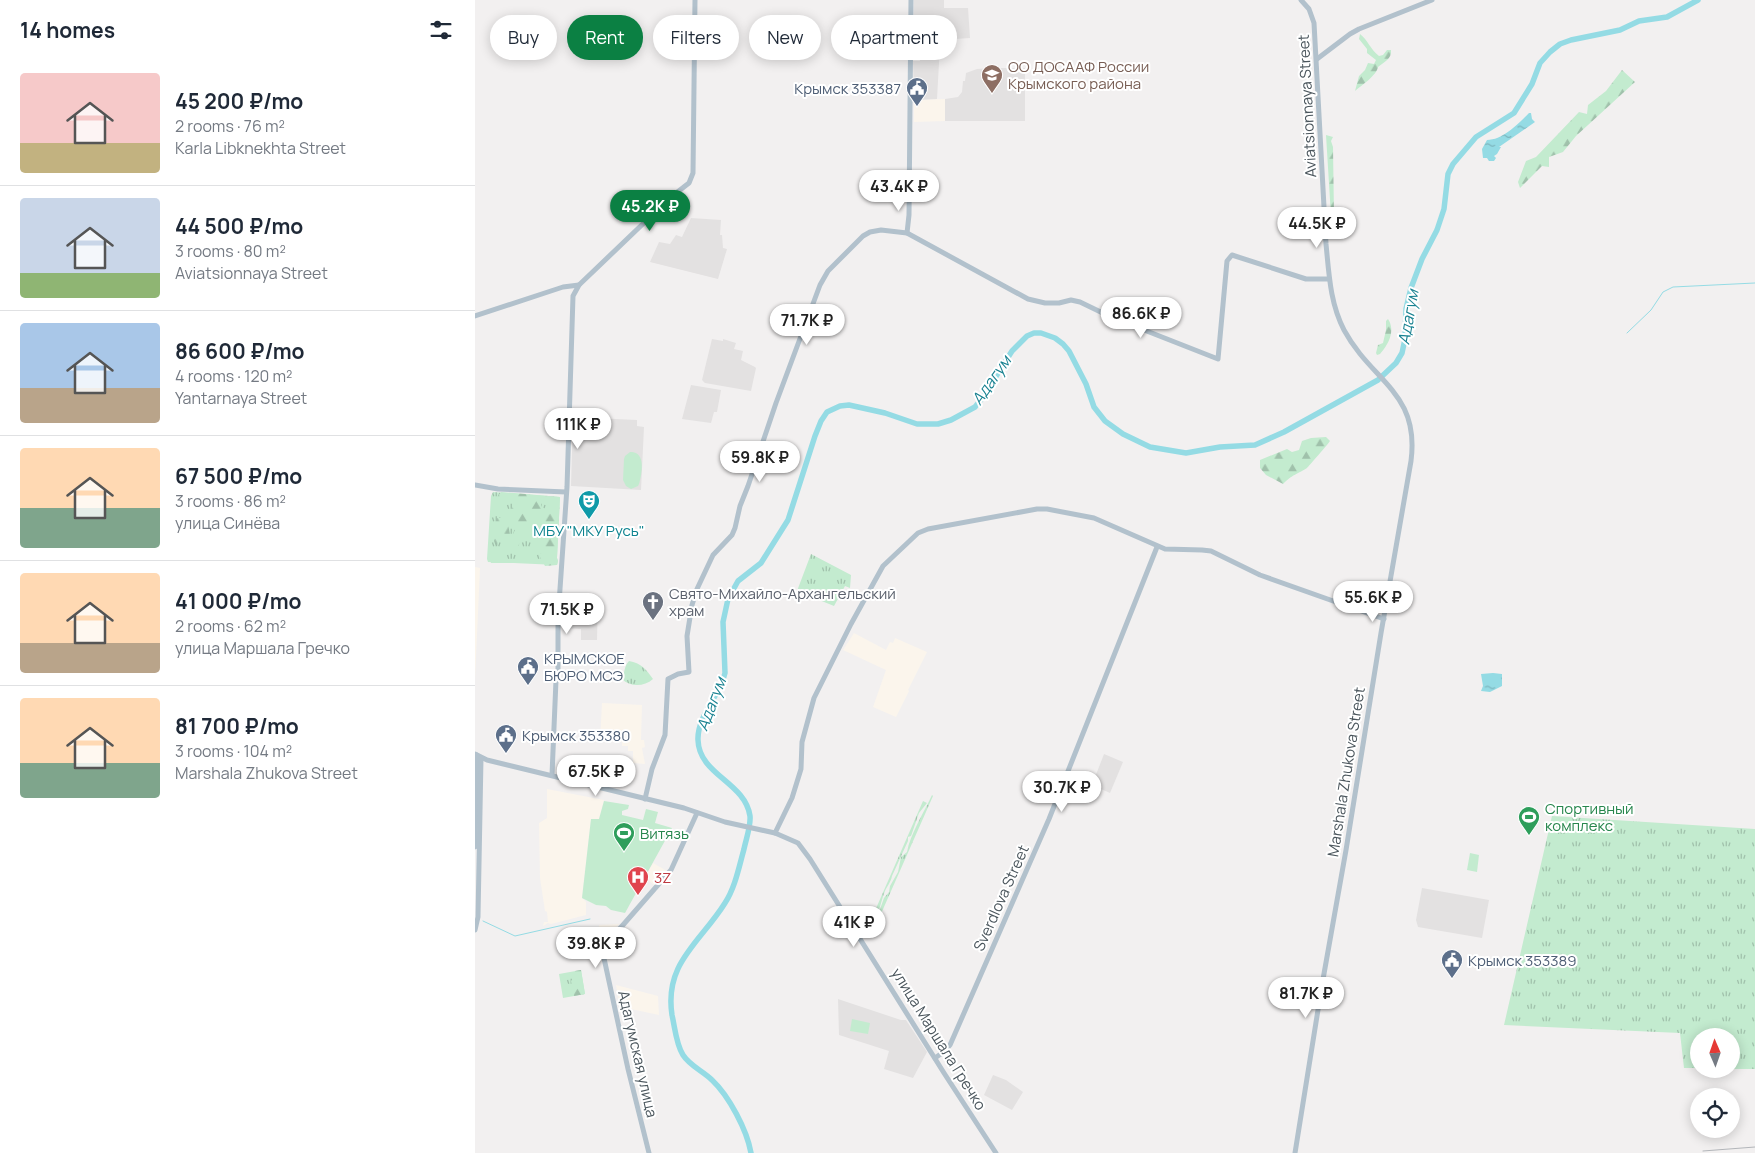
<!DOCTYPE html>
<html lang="en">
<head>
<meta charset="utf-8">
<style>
  body { margin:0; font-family:Manrope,sans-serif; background:#f6f6f7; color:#1f2937; height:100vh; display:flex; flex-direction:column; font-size:19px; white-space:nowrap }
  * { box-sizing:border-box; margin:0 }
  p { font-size:16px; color:#747a83 }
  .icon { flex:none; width:28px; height:28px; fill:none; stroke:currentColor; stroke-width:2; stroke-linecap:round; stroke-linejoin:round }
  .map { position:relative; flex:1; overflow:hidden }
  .sheet { display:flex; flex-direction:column; background:#fff; width:475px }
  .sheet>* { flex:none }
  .top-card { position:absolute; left:15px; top:15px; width:475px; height:45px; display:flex; gap:10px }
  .needle { width:32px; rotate:358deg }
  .buttons { position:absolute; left:1215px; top:1028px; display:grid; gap:10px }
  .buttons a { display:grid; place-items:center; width:50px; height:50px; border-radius:50%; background:#fff; box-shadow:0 2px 12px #0003; font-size:25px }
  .price { position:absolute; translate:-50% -42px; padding:0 11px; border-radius:18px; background:#fff; color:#222; font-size:16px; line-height:32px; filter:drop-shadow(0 1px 2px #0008) }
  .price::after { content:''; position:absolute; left:50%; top:30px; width:15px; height:11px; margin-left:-8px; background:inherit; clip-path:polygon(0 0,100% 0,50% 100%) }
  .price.on { background:#0b8043; color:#fff }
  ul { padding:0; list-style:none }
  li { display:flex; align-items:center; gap:15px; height:125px; padding:0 20px }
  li+li { border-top:1px solid #e0e1e3 }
  li span { display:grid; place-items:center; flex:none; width:140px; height:100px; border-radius:5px; color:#555 }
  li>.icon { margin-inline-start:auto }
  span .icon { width:60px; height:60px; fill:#fffc; stroke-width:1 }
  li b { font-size:21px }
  h2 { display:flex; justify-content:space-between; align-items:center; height:60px; padding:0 20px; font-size:21px }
  .tag { padding:0 18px; border-radius:22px; background:#fff; box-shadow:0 2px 12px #0003; font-size:18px; line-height:45px }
  .tag.on { background:#0b8043; color:#fff }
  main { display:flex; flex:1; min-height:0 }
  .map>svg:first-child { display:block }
  .commercial { fill:#fbf5ec }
  .education { fill:#e3e1e1 }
  .grass { fill:url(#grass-tufts) }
  .forest { fill:url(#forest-firs); fill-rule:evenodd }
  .pitch { fill:#c3ebcf }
  .water { fill:url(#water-ripples) }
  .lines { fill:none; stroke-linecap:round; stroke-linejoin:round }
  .stream { stroke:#94dbe4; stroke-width:1 }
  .river { stroke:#94dbe4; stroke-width:5.5 }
  .major { stroke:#b2c1cc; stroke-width:5 }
  .rail { stroke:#b3b6ba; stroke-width:1 }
  .labels { text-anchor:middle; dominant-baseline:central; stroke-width:4; stroke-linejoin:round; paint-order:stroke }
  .education-label { font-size:15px; fill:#785e54; stroke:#fff; text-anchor:start }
  .service-label { font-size:15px; fill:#4e5e75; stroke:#fff; text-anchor:start }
  .street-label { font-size:15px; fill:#4a555c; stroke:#fff }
  .culture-label { font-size:15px; fill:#0d838f; stroke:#fff }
  .worship-label { font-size:15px; fill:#5b616d; stroke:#fff; text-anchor:start }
  .leisure-label { font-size:15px; fill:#27864d; stroke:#fff; text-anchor:start }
  .health-label { font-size:15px; fill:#be3a42; stroke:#fff; text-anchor:start }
  .water-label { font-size:16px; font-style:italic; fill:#198291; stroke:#fff }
</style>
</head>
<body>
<main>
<section class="sheet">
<h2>14 homes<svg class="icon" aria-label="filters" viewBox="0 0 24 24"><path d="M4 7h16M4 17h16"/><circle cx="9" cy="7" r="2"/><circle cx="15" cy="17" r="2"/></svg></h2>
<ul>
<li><span style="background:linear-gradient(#f6c9c9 70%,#c2b280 0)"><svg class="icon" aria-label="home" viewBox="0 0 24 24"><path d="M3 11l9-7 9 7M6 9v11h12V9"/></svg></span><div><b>45 200 ₽/mo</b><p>2 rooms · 76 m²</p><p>Karla Libknekhta Street</p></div></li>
<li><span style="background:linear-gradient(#c9d6e8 75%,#8fb573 0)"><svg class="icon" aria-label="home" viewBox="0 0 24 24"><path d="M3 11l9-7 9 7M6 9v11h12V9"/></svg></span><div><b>44 500 ₽/mo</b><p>3 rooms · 80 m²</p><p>Aviatsionnaya Street</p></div></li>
<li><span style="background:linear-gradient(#a9c7e8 65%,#b9a48a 0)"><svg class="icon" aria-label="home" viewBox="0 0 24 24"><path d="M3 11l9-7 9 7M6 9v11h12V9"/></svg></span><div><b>86 600 ₽/mo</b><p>4 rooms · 120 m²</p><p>Yantarnaya Street</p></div></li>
<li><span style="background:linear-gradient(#ffd9b3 60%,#7fa58c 0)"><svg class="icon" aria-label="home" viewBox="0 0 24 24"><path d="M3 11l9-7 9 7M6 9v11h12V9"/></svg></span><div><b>67 500 ₽/mo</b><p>3 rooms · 86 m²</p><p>улица Синёва</p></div></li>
<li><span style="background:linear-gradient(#ffd9b3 70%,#b9a48a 0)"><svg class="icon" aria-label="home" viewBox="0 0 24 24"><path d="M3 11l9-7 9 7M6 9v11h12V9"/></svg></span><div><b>41 000 ₽/mo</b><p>2 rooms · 62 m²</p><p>улица Маршала Гречко</p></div></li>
<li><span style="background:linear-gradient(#ffd9b3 65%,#7fa58c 0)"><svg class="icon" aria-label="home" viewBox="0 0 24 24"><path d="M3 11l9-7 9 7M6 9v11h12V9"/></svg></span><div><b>81 700 ₽/mo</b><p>3 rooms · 104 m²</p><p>Marshala Zhukova Street</p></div></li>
</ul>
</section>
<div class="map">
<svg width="1280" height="1153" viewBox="0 0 1280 1153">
  <defs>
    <pattern id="grass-tufts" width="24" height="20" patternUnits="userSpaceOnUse" patternTransform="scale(1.25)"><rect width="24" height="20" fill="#c3ebcf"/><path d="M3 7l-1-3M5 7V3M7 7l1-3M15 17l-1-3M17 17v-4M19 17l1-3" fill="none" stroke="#a0c1ab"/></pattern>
    <pattern id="forest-firs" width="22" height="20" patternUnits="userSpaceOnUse" patternTransform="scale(1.25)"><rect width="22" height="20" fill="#c3ebcf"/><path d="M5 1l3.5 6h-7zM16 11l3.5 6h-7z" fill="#a0c1ab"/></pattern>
    <pattern id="water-ripples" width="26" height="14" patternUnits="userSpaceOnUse" patternTransform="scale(1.25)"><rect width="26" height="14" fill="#94dbe4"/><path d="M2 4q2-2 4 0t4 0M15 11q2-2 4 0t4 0" fill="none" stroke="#7bb4bc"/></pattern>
  </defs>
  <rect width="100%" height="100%" fill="#f2f0f0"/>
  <g class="commercial">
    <path d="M470 99V121L439 122V100Z"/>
    <path d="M0 567 5 568 0 679Z"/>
    <path d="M379 633 411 650 415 642 418 643 420 638 452 652 433 690 434 691 421 717 398 707 411 670 368 650Z"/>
    <path d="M127 703 167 705 166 740H169L170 747 167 748 170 764 158 763V751H153V746H147V742L125 741Z"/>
    <path d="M72 789 129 800 124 819H116L107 898 111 902V915L76 924 73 923 68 926 69 922H73L72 912 70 911 65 878 64 823 72 818Z"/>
    <path d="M178 863 192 871 180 886 170 877Z"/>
    <path d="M144 924 127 941 124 925Z"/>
    <path d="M141 985 183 996 184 1015 156 1009 145 1010Z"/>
  </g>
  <g class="education">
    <path d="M439 0H469V8H493L495 38 480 39V46L465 45 462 99 439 100 438 61H445L444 57H438Z"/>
    <path d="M517 68H550V121H470V99L483 97 487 92 488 81H490L491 73 502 69Z"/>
    <path d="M216 218 246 220 245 235H247L248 248 252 249 243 279 175 262 184 242 195 244 201 235 207 237Z"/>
    <path d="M237 339 248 341V339L261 343 259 349 268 351 266 360 280 367 281 368 276 391 230 383 227 380Z"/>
    <path d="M216 385 246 390 242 412H239L236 423 207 419Z"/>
    <path d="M98 417 162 420V426L169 427 166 490 96 486Z"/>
    <path d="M101 597H123L122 640H106V629L87 628V610H101Z"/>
    <path d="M629 754 648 762 635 793 617 785Z"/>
    <path d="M947 888 1014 900 1007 938 943 927 941 920Z"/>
    <path d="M363 999 426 1020H431L452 1052 438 1078 409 1069 414 1051 364 1035Z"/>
    <path d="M518 1075 531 1080 548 1092 537 1110 509 1095Z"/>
  </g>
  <g class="grass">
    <path d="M18 492 85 497 82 558 83 561 82 565 13 562 12 559 16 496Z"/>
    <path d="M336 554 376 575 375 588 370 586 359 606 322 591Z"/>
    <path d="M154 661C166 663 171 669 178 679 169 687 155 687 147 679 150 672 149 666 154 661Z"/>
    <path d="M457 795 458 796 405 916 404 912 409 898 414 892 415 886 423 872 426 857 432 852C435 835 449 812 457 795Z"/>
    <path d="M448 801 452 803 444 813 436 836 433 837V841L417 876C416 882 412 886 410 891 407 898 406 905 403 912L399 913Z"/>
    <path d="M1077 816 1280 829V1069H1253H1256V1036H1224V1068H1209L1205 1033 1029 1025Z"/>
    <path d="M106 970 110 994 88 998 84 974Z"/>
  </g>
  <g class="forest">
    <path d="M885 34C893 40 895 49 904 56L908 55 912 50H916C917 59 909 62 903 67 902 75 886 86 880 91L884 76 890 70 893 63 899 64 901 60 892 53V49L884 39Z"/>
    <path d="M1147 70 1160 82 1101 136 1088 152 1074 157V167L1067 166 1045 188 1043 182 1051 161 1061 157 1104 112 1112 114 1113 105 1131 91Z"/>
    <path d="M851 135 858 137 856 141 858 147 859 216 857 218 856 216Z"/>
    <path d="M913 319C921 331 913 345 905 354L902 355 901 353 903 345 908 343 911 330V321Z"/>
    <path d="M851 437 855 441C854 443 833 467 832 468 821 475 818 474 808 484L791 475 785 468V460L812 449 817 452 824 450 827 441 836 438Z"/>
    <path d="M26 492 85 497 82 558 83 561 82 565 70 566 64 555 69 551 68 548H63L64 543 60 539 62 535 73 537 74 533 78 530 77 525 74 527 66 525 65 521 62 529 51 528 49 524H46L44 545 39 550 34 548 32 544 39 539 38 534 40 530 38 525 40 519 36 511 40 501 39 498C31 497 32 504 28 508H22L21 499ZM72 496 78 497 80 505 73 515 71 509 67 507C65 503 67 499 72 496Z"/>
    <path d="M22 518H27L29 521 23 528H25L30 523 33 524 35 535 34 540H31L28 536 23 540 22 547C16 540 19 526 22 518Z"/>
    <path d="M19 553 24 559H44L47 563H16L14 556Z"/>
    <path d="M106 970 110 994 99 996 96 981 100 976V971Z"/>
  </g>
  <g class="pitch">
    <path d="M155 452C171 451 167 473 164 484L163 486 156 489 151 486 148 480 149 459 150 456Z"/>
    <path d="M129 801 154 805 153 809 147 811V815L168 820 171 809 183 812 180 823 197 828 150 913 136 910 131 906 121 905 107 898 116 819H124Z"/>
    <path d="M995 853 1004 855 1002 872 992 870Z"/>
    <path d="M377 1019 395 1023 393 1034 375 1031Z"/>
  </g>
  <g class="water">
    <path d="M1054 113H1056L1057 119 1060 122 1024 147H1026L1022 154 1019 156 1021 158 1019 161H1014L1012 158H1008L1007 149 1012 140C1028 140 1044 123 1054 113Z"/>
    <path d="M1018 673 1027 674V686L1015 692 1006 691 1008 686 1006 674Z"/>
  </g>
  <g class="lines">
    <g class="stream">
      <path d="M1152 333 1176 310 1188 292 1198 287 1280 283"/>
      <path d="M8 921 40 936 115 919"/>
    </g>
    <path class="river" d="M276 1153C272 1130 254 1096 237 1080 228 1071 215 1066 208 1055 201 1044 200 1028 197 1015 189 963 225 943 250 903 260 888 264 867 269 849 271 839 276 826 275 816 270 782 224 775 223 740 222 716 245 696 250 673L248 622 253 599 263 581 286 563 313 520 340 436 346 421 352 412 365 406 374 405 410 413 442 424H463L476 420 500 407 508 397 537 351 552 336 559 333H566L580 338 588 344 594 351 611 384 619 407 630 421 648 434 675 447 711 453 745 447 780 445 809 432 903 380 921 363 927 353 930 339 931 309 936 288 947 259 962 230 969 209 973 174 978 164 1001 137 1039 113 1057 84 1065 63 1075 52 1085 44 1096 40 1145 30 1164 21 1192 17 1223 0"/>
    <g class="major">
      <path d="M842 59 875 34 884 29 957 0"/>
      <path d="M432 233 434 215 436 0"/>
      <path d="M0 316 88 287 104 285"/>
      <path d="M0 485 23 489 91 492"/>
      <path d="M0 754 12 760 209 808 250 822 300 833 323 843 335 859 469 1073 521 1153"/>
      <path d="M77 775 81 680 83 669V618L92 487 98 296 104 285 196 197 214 183 218 173 220 0"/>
      <path d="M170 799 177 769 190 735 193 679 203 674 214 672 212 636 217 605 222 589 238 555 257 535 260 528 265 506 273 486 301 403 345 285 353 271 388 236 395 232 406 230 432 233 553 299 570 303H584L596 300 605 302 636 317 743 359 752 261 757 255 831 279H854"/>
      <path d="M300 833 317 798 326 769 327 742 339 698 376 624 408 566 443 533 453 529 562 509H572L619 518 690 549 727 550 736 551 785 575 909 619"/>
      <path d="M0 847 2 755"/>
      <path d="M0 930 3 917 6 758"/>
      <path d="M460 1058 470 1051 475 1045 574 819 682 547"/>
      <path d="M174 1153 153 1069 127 949 196 870 222 813"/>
      <path d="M820 1153 847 985 871 850 906 633 936 461C945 392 897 382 869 330 855 303 854 274 851 244L839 23 834 9 826 0"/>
    </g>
    <path class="rail" d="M1228 1151 1280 1147"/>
  </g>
  <defs>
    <g id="university-pin" transform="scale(1.125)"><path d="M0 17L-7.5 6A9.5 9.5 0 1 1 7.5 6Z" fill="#8d6e63" stroke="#fff"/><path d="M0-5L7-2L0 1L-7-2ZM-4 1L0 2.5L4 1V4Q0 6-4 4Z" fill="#fff"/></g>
    <g id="civic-pin" transform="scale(1.125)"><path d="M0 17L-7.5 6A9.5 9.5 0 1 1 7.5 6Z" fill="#5c6f8a" stroke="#fff"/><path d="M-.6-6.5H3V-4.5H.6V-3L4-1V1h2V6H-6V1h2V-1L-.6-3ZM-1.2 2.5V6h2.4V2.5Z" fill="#fff"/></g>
    <g id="theatre-pin" transform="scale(1.125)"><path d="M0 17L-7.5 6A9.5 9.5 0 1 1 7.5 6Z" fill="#0f9aa8" stroke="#fff"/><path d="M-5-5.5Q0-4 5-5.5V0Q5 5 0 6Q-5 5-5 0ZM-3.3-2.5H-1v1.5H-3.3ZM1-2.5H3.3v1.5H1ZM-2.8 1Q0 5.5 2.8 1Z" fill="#fff"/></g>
    <g id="church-pin" transform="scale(1.125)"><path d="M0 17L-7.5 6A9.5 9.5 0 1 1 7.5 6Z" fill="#6b7280" stroke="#fff"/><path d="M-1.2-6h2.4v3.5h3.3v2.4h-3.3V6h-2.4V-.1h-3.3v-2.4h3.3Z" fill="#fff"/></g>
    <g id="stadium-pin" transform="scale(1.125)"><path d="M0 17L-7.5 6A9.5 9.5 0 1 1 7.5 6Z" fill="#2e9e5b" stroke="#fff"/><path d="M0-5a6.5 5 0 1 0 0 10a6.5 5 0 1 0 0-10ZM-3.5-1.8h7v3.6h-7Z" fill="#fff"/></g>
    <g id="hospital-pin" transform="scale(1.125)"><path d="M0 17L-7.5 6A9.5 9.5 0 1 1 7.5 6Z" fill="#e0444e" stroke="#fff"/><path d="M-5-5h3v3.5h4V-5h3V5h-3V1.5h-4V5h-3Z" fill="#fff"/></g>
  </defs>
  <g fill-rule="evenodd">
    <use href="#university-pin" x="517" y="75"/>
    <use href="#civic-pin" x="442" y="88"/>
    <use href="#theatre-pin" x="114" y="501"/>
    <use href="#church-pin" x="178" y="602"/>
    <use href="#civic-pin" x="53" y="667"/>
    <use href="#civic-pin" x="31" y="735"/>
    <use href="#stadium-pin" x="1054" y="817"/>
    <use href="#stadium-pin" x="149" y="833"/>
    <use href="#hospital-pin" x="163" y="877"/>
    <use href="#civic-pin" x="977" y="960"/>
  </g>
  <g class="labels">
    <g class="education-label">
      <text x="533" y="66">ОО ДОСААФ России<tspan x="533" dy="17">Крымского района</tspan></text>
    </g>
    <g class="service-label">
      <text x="426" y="88" text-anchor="end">Крымск 353387</text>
      <text x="69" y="658">КРЫМСКОЕ<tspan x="69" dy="17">БЮРО МСЭ</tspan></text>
      <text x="47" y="735">Крымск 353380</text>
      <text x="993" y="960">Крымск 353389</text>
    </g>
    <g class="street-label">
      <text transform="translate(832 106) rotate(-93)">Aviatsionnaya Street</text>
      <text transform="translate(871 772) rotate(-81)">Marshala Zhukova Street</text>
      <text transform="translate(526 898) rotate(-66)">Sverdlova Street</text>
      <text transform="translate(464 1039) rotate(58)">улица Маршала Гречко</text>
      <text transform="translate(163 1054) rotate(77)">Адагумская улица</text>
    </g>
    <g class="culture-label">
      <text x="114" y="530">МБУ "МКУ Русь"</text>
    </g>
    <g class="worship-label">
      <text x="194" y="593">Свято-Михайло-Архангельский<tspan x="194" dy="17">храм</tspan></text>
    </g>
    <g class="leisure-label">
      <text x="1070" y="808">Спортивный<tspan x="1070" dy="17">комплекс</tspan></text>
      <text x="165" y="833">Витязь</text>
    </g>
    <g class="health-label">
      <text x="179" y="877">3Z</text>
    </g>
    <g class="water-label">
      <text transform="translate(933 317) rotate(-80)">Адагум</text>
      <text transform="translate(516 380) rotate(-55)">Адагум</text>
      <text transform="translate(236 704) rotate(-69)">Адагум</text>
    </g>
  </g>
</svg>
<div class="buttons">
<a><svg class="needle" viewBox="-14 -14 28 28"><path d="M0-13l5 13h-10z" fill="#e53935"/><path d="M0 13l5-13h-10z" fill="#747a83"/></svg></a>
<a><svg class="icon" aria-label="locate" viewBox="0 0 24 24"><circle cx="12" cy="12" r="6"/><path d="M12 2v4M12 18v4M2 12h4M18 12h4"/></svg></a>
</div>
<b class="price" style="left:424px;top:212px">43.4K ₽</b>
<b class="price on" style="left:175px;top:232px">45.2K ₽</b>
<b class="price" style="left:842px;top:249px">44.5K ₽</b>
<b class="price" style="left:666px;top:339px">86.6K ₽</b>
<b class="price" style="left:332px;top:346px">71.7K ₽</b>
<b class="price" style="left:103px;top:450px">111K ₽</b>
<b class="price" style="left:285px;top:483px">59.8K ₽</b>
<b class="price" style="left:898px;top:623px">55.6K ₽</b>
<b class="price" style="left:92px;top:635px">71.5K ₽</b>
<b class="price" style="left:121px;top:797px">67.5K ₽</b>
<b class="price" style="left:587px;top:813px">30.7K ₽</b>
<b class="price" style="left:379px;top:948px">41K ₽</b>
<b class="price" style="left:121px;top:969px">39.8K ₽</b>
<b class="price" style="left:831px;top:1019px">81.7K ₽</b>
<div class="top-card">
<a class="tag">Buy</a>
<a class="tag on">Rent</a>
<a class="tag">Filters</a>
<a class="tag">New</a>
<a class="tag">Apartment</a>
</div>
</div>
</main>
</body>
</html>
